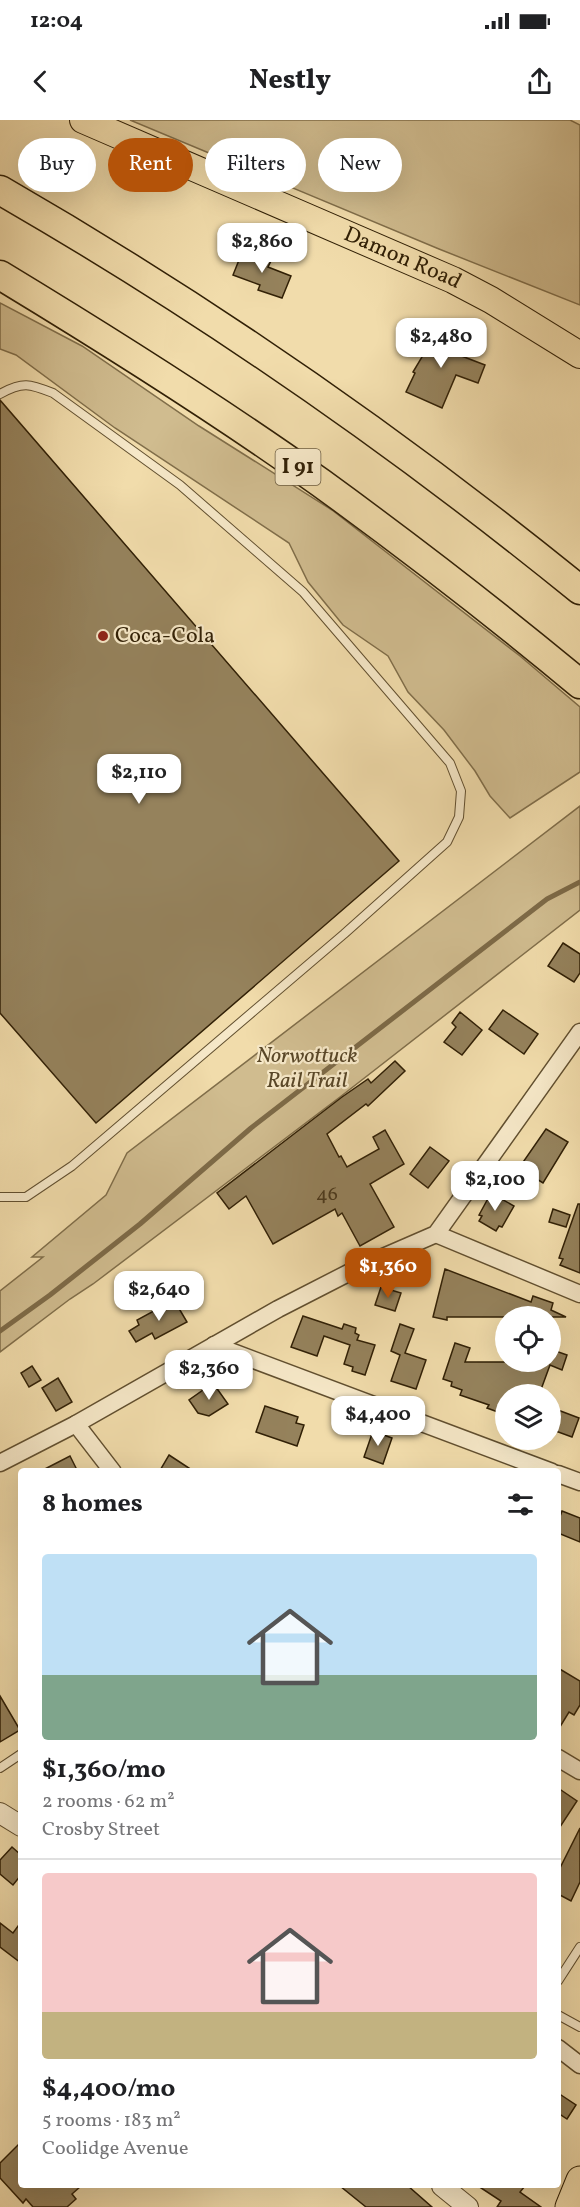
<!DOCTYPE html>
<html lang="en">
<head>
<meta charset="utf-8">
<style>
  body { margin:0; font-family:Vollkorn,serif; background:#f6f6f6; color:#202124; height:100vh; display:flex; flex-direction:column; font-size:22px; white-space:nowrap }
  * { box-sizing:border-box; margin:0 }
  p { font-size:20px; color:#757577 }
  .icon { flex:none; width:33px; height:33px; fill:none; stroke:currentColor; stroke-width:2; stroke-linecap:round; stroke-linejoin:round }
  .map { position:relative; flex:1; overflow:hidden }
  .panel { position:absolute; left:18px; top:1348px; width:543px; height:720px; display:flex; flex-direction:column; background:#fff; border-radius:6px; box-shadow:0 6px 24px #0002 }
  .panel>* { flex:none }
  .banner { position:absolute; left:18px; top:18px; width:544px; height:54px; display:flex; gap:12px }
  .controls { position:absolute; left:495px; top:1186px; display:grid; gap:12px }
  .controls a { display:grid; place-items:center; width:66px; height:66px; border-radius:50%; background:#fff; box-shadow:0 6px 24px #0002; font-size:30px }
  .price { position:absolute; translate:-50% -51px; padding:0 14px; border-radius:12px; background:#fff; color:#222; font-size:20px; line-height:39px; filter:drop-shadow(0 2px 3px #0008) }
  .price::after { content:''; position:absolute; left:50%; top:36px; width:18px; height:14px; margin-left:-9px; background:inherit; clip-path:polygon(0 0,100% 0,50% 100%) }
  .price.current { background:#b45309; color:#fff }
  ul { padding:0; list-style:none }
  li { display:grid; align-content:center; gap:12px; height:318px; padding:0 24px }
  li+li { border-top:2px solid #e0e0e0 }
  li span { display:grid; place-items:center; height:186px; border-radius:6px; color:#555 }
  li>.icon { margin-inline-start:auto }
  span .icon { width:108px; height:108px; fill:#fffc; stroke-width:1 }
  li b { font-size:26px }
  h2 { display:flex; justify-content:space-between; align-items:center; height:72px; padding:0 24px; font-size:26px }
  .tag { padding:0 21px; border-radius:27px; background:#fff; box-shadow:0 6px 24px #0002; font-size:21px; line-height:54px }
  .tag.current { background:#b45309; color:#fff }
  .status { display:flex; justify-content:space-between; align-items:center; height:42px; padding:0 30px; background:#fff; direction:ltr }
  .status svg { height:16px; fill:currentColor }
  header { display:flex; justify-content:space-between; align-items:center; height:78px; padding:0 24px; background:#fff; font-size:27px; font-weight:800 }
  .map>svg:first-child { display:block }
  .green { fill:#d0bc8f; stroke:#806e4a; stroke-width:1.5 }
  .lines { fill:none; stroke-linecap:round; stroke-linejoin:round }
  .stream { stroke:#7d6a47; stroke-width:5 }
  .building { fill:#95825c; stroke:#312006; stroke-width:1.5 }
  .service-casing { stroke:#614f2f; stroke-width:10 }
  .minor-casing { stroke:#614f2f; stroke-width:19 }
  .tertiary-casing { stroke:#614f2f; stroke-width:22 }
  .primary-casing { stroke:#312006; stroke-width:28 }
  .trunk-casing { stroke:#312006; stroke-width:29 }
  .motorway-casing { stroke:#312006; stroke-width:31 }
  .service { stroke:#f6e8c8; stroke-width:8 }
  .minor { stroke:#f6e8c8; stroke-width:16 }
  .tertiary { stroke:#f6e8c8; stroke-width:20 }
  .primary { stroke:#f1dcab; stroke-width:26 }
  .trunk { stroke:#f1dcab; stroke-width:27 }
  .motorway { stroke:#f1dcab; stroke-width:28 }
  .poi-dot { fill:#8f2418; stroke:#f6e8c8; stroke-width:2 }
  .labels { text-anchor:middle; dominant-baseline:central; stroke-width:4.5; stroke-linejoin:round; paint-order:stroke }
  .number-label { font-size:20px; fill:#4a381c }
  .shield { fill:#f6e8c8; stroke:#6c5c40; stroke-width:1.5 }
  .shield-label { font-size:21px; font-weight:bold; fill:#312006 }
  .street-label { font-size:22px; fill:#312006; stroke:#f6e8c8 }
  .poi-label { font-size:22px; fill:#312006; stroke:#f6e8c8; text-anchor:start }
  .park-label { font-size:22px; font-style:italic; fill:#594728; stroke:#f6e8c8 }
</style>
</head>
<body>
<div class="status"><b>12:04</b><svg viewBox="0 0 49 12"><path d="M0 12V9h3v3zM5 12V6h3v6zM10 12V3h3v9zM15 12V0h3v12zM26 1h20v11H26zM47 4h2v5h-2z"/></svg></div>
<header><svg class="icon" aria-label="back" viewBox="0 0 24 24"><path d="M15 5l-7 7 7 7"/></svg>Nestly<svg class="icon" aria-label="share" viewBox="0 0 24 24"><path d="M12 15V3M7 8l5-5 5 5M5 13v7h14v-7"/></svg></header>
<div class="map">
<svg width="580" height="2087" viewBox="0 0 580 2087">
  <rect width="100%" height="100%" fill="#f1dcab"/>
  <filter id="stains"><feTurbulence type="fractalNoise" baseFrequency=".00333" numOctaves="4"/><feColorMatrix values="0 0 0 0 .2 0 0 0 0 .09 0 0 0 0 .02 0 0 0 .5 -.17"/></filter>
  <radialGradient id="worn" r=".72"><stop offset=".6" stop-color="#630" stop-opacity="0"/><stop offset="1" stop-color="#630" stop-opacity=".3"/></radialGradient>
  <g class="green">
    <path d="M130 0H570L580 5V185L439 129Z"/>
    <path d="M0 183 82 226 199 306 332 390 520 536 580 587V652L510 698 490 676 475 651 444 610 408 572 388 536 343 505 308 462 289 423 115 308 16 235 0 229Z"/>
    <path d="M580 686V790L340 977 93 1164 70 1179 0 1232V1171L43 1137H32L106 1075 127 1033Z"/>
  </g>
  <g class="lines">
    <path class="stream" d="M0 1211 50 1175 140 1104 251 1008 547 779 580 762"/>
  </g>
  <g class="building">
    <path d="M243 130 271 141 268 147 291 156 282 178 258 170 260 165 233 155Z"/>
    <path d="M436 202 455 210 446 230 485 245 478 263 456 255 442 288 406 272 415 253 413 252 425 232Z"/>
    <path d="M0 280 399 741 96 1003 0 893Z"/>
    <path d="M563 823 580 834V853L574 862 548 846Z"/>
    <path d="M503 890 538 914 524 934 489 909Z"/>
    <path d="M460 892 482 910 462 935 444 922 456 907 452 903Z"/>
    <path d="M395 941 405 951 368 986 366 984 327 1014 339 1037 341 1036 347 1047 379 1029 373 1017 385 1010 404 1044 370 1064 394 1107 360 1126 342 1093 338 1096 335 1089 273 1124 246 1076 229 1089 217 1073 342 977 368 959 371 963Z"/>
    <path d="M546 1009 568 1022 543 1063 519 1048Z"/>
    <path d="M430 1027 449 1041 428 1068 410 1054Z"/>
    <path d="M491 1073 514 1086 502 1107 499 1106 496 1111 479 1101 482 1096 479 1095Z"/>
    <path d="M578 1084H580V1153L560 1145 563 1139 559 1138Z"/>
    <path d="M553 1089 570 1095 566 1107 549 1102Z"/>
    <path d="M445 1149 531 1182 533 1176 553 1183 551 1190 566 1197H447V1200L433 1197Z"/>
    <path d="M381 1167 401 1173 395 1191 375 1185Z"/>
    <path d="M174 1180 187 1202 155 1219 152 1213 136 1222 129 1211 139 1205 137 1200Z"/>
    <path d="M303 1196 342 1209 344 1204 356 1208 355 1213 359 1215 357 1220 375 1225 365 1255 352 1251 353 1247 344 1244 350 1225 324 1216 317 1236 291 1227Z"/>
    <path d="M400 1204 414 1209 405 1233 426 1240 416 1269 391 1261 400 1235 391 1231Z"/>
    <path d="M455 1223 470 1228 465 1242H550V1229L567 1235 562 1250 550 1245 539 1275H506V1295L487 1288 489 1285 460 1275 462 1270 451 1266 452 1262 443 1259Z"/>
    <path d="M32 1246 41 1260 29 1267 21 1253Z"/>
    <path d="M58 1258 72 1282 56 1291 42 1268Z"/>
    <path d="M213 1263 228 1284 209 1296 198 1293 189 1280Z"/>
    <path d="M265 1286 298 1297 296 1303 304 1305 297 1326 256 1312Z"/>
    <path d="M550 1287 579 1298 572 1317 550 1309Z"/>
    <path d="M373 1311 392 1318 383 1344 364 1337Z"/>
    <path d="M169 1335 195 1352H159Z"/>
    <path d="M70 1336 78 1352H39Z"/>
    <path d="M562 1391 580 1398V1422L558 1413V1402Z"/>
    <path d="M558 1548 580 1561V1585L574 1595 569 1592 558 1610Z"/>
    <path d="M0 1576 20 1610 0 1622Z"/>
    <path d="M558 1668 577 1681 558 1710Z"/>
    <path d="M580 1708V1762L571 1781 558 1774V1752Z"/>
    <path d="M12 1727 21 1735V1755L13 1765 0 1754V1740Z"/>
    <path d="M21 1802V1843L0 1827V1803L13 1813Z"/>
    <path d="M558 1973 576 1985 567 1999 558 1993Z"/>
    <path d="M21 2022V2066H81L72 2074 76 2079 67 2087H33L26 2079 23 2083 0 2058V2043Z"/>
    <path d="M340 2066H408L432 2087H366Z"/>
    <path d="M478 2066H525L520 2072 541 2087H497L501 2081Z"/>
  </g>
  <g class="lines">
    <g class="service-casing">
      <g id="service">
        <path d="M0 274C23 261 30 264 53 273L180 365 303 472 450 643 461 671 459 697 447 722 344 814 72 1046 26 1077H0"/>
        <path d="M0 1648 21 1634"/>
        <path d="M558 1861 580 1827"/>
        <path d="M558 1895 580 1907"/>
      </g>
    </g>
    <g class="minor-casing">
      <g id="minor">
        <path d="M436 1114 580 1174"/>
        <path d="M214 1225 552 1352"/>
        <path d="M76 1304 113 1352"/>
        <path d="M0 1343 76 1304 278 1189 360 1147 436 1114 580 912"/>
        <path d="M558 1354 580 1362"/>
        <path d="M558 1638 580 1651"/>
        <path d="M558 1928 580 1945"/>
      </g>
    </g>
    <g class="tertiary-casing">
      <g id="tertiary">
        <path d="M0 1693 21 1706"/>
        <path d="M442 2066 468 2087"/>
      </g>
    </g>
    <g class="primary-casing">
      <g id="primary">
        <path id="s1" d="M83 0 453 160 491 180 580 235"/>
      </g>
    </g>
    <g class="trunk-casing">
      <path id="trunk" d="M569 2087 580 2060"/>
    </g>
    <g class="motorway-casing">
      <g id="motorway">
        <path d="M0 70C203 187 398 322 580 470"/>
        <path d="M0 155C109 221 217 289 321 363 409 427 496 494 580 564"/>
      </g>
    </g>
    <use href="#service" class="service"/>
    <use href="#minor" class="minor"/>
    <use href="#tertiary" class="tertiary"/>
    <use href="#primary" class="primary"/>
    <use href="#trunk" class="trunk"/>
    <use href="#motorway" class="motorway"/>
  </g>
  <circle class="poi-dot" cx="103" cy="516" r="6"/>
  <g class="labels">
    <g class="number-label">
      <text x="327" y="1075">46</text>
    </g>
    <rect class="shield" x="275.5" y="329" width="45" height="36" rx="4.5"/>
    <g class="shield-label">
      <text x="298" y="347">I 91</text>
    </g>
    <g class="street-label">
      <text stroke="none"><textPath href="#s1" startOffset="348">Damon Road</textPath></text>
    </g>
    <g class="poi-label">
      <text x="115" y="516">Coca-Cola</text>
    </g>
    <g class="park-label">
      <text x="307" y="936">Norwottuck<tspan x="307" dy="25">Rail Trail</tspan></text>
    </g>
  </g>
  <rect width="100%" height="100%" filter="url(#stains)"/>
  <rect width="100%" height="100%" fill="url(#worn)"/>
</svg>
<div class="controls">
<a><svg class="icon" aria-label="locate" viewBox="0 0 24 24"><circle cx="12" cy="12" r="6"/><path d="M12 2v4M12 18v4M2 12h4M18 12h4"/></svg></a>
<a><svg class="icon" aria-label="layers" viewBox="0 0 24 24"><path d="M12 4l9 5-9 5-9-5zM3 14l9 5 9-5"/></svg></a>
</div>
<b class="price" style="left:262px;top:154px">$2,860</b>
<b class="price" style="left:441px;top:249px">$2,480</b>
<b class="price" style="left:139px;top:685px">$2,110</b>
<b class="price" style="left:495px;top:1092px">$2,100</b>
<b class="price current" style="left:388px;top:1179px">$1,360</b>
<b class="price" style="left:159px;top:1202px">$2,640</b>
<b class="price" style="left:209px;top:1281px">$2,360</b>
<b class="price" style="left:378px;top:1327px">$4,400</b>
<div class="banner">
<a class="tag">Buy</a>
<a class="tag current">Rent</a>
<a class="tag">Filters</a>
<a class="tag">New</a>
</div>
<section class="panel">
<h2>8 homes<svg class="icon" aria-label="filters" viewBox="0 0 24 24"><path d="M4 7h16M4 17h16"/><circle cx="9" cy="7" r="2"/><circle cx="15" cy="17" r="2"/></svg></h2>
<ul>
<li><span style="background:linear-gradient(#bfe0f5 65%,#7fa58c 0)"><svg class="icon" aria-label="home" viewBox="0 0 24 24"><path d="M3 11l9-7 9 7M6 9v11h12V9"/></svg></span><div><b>$1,360/mo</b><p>2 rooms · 62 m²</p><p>Crosby Street</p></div></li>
<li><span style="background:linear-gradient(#f6c9c9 75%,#c2b280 0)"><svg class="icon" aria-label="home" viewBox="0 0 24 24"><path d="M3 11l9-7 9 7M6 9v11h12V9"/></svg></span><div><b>$4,400/mo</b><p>5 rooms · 183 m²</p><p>Coolidge Avenue</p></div></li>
</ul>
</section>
</div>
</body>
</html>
